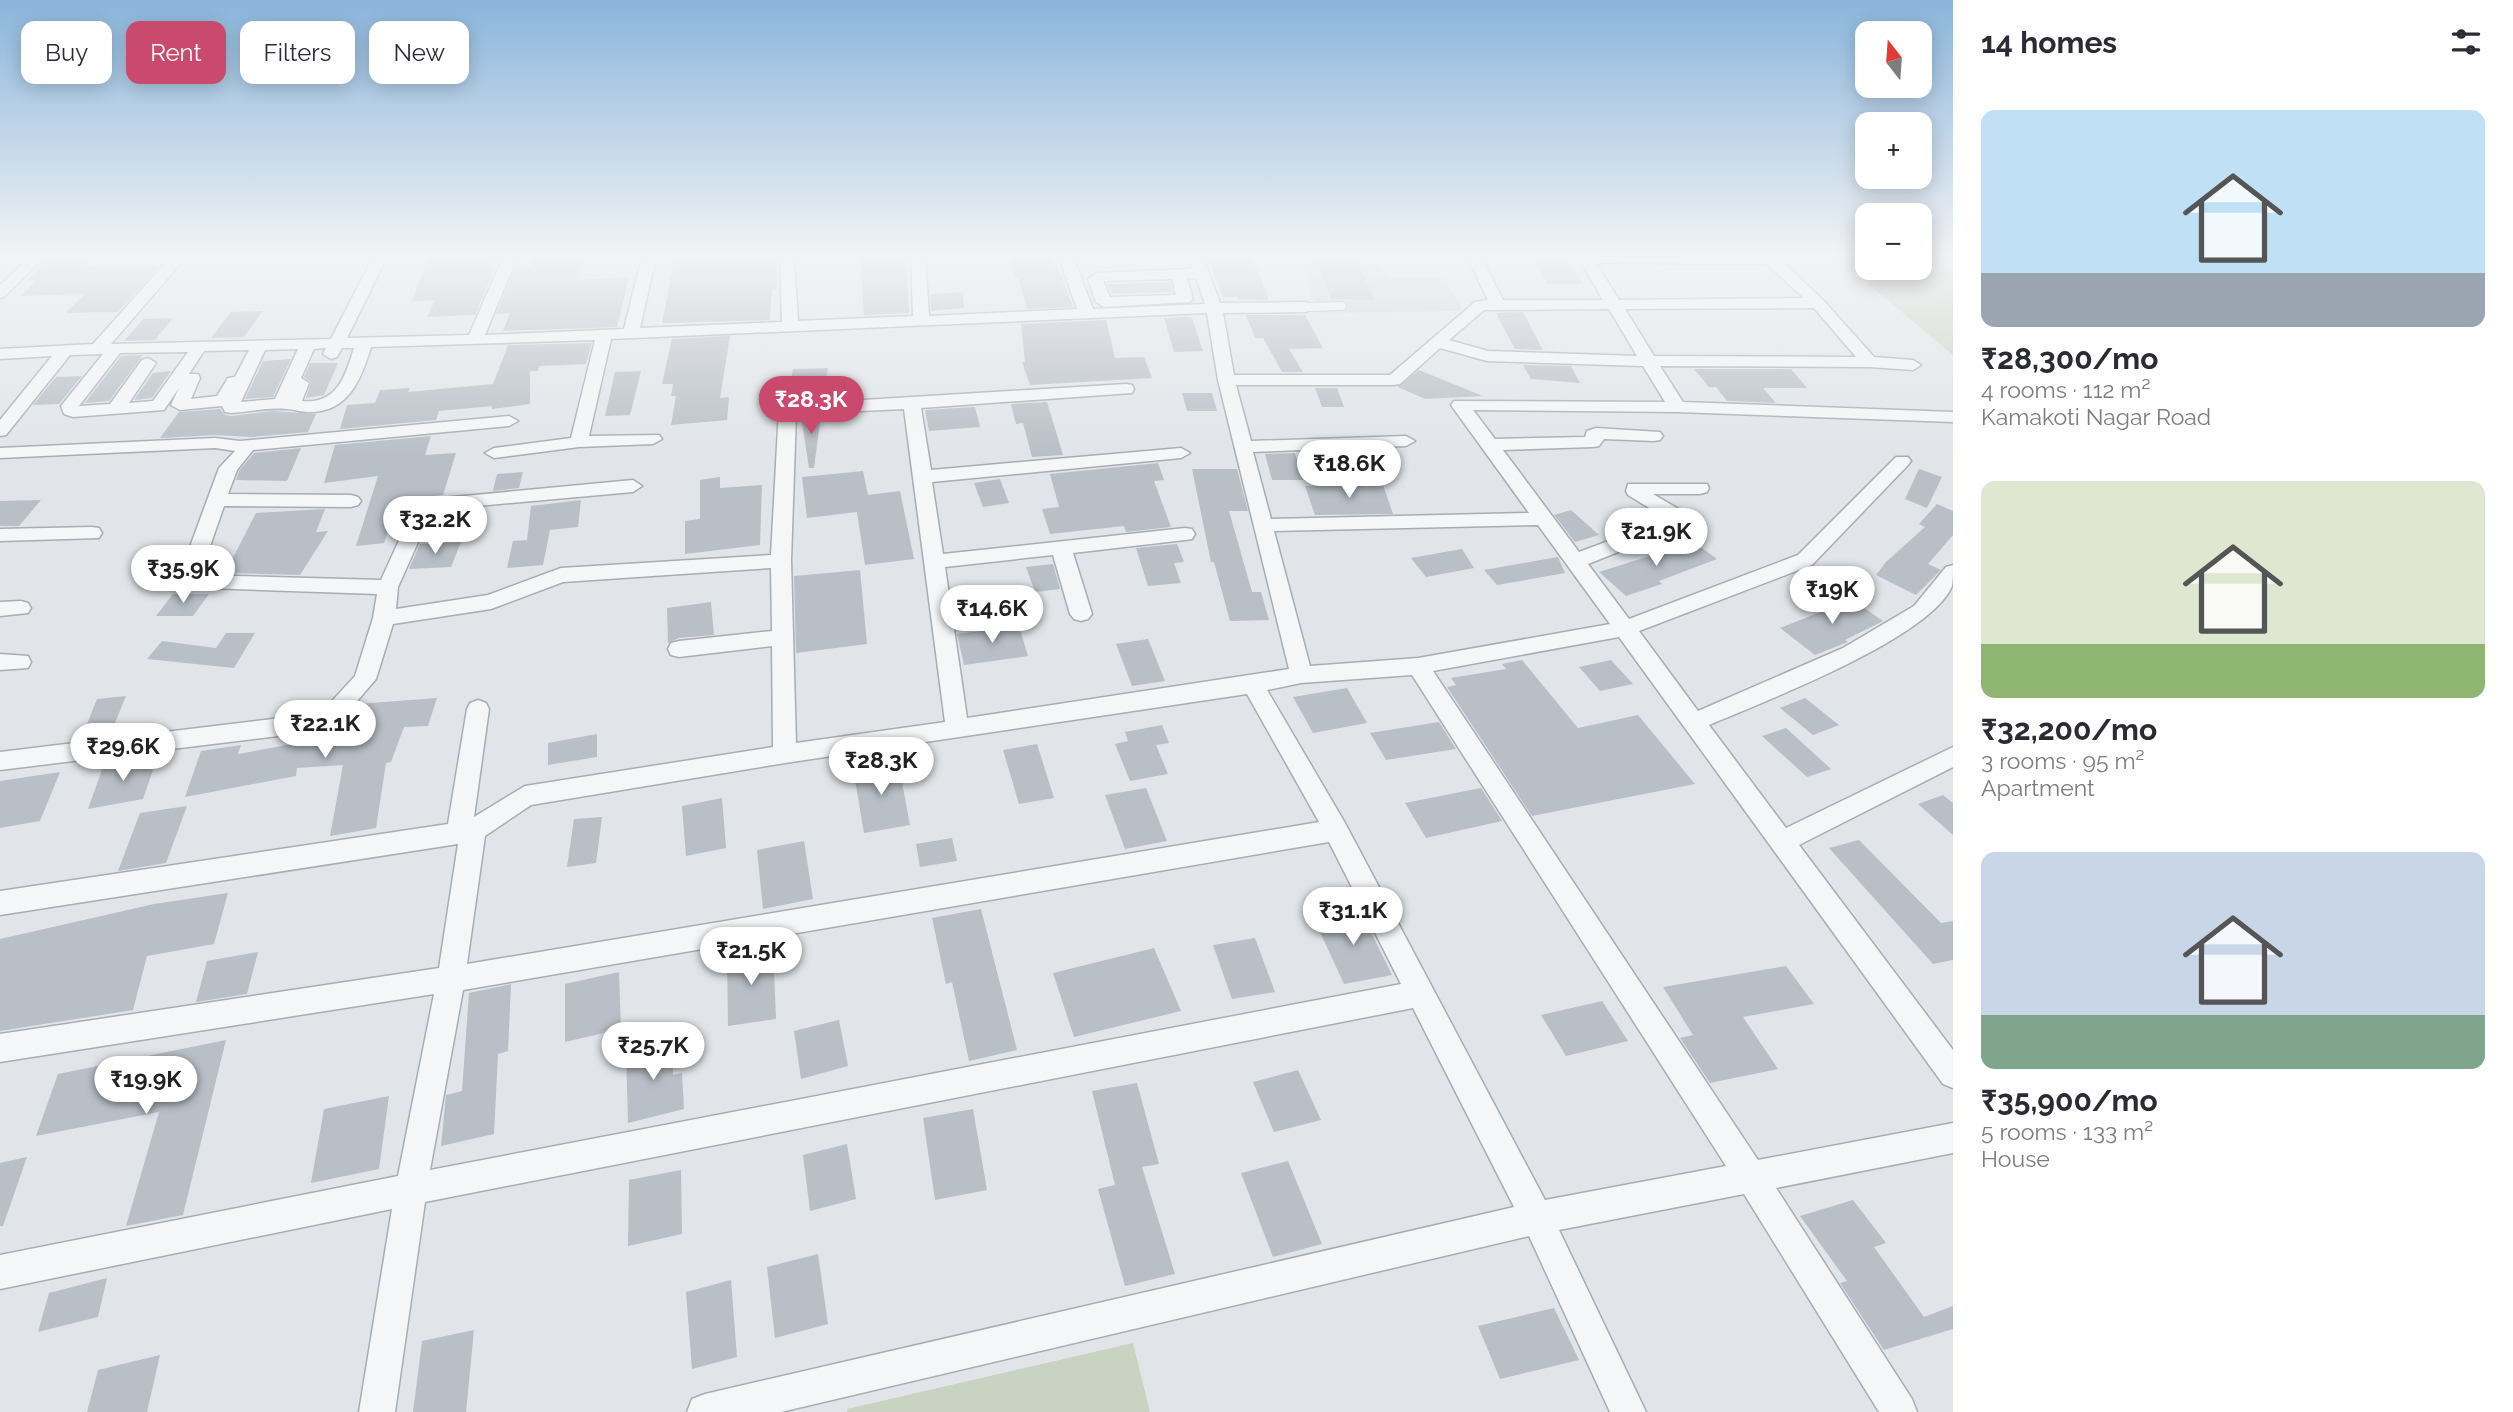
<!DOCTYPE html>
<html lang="en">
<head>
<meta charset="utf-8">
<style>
  body { margin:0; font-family:Raleway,sans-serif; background:#f7f7f7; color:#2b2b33; height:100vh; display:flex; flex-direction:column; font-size:26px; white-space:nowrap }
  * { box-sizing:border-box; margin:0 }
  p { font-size:23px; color:#7c7c81 }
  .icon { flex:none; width:38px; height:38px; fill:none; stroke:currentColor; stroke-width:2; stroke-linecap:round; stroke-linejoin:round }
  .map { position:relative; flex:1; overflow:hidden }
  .panel { display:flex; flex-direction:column; background:#fff; width:560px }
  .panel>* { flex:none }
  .hud { position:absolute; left:21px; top:21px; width:665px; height:63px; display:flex; gap:14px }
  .needle { width:46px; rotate:343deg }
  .controls { position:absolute; left:1855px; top:21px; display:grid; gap:14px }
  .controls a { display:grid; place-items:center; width:77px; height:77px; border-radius:14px; background:#fff; box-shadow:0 4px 18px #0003; font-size:35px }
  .price { position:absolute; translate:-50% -60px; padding:0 16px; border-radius:24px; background:#fff; color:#222; font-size:23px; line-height:46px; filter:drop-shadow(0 2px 4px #0008) }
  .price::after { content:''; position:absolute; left:50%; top:42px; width:21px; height:16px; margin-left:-10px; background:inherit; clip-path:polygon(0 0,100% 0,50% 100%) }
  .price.on { background:#ca4a6e; color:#fff }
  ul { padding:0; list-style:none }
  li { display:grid; align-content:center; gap:14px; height:371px; padding:0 28px }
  li span { display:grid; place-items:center; height:217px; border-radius:14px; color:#555 }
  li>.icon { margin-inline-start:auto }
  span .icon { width:126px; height:126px; fill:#fffc; stroke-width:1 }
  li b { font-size:30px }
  h2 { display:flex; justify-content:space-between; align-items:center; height:84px; padding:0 28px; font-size:30px }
  .tag { padding:0 24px; border-radius:14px; background:#fff; box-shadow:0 4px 18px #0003; font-size:24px; line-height:63px }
  .tag.on { background:#ca4a6e; color:#fff }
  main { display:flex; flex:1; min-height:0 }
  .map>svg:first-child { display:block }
  .built { fill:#cfd5db }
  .green { fill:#c9d3c2 }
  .building { fill:#b8bfc6 }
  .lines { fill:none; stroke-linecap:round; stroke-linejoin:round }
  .service-casing { stroke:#a6adb3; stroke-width:10 }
  .minor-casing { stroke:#a6adb3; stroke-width:3 }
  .service { stroke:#f4f6f8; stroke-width:8 }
  .minor { fill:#f4f6f8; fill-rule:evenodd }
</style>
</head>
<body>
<main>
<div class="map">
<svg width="1953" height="1412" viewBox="0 0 1953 1412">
  <rect width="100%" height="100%" fill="#e1e5e9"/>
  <path class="built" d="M1299 257H1376L1387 278 1445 279 1462 311 1318 313Z"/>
  <g class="green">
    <path d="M1836 257H1867V268H1920V257H1953V355Z"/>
    <path d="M1133 1343 1150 1412H847V1409Z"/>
  </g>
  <g class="building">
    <path d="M52 257H94L85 266H98L95 269 160 266 118 312 66 313 84 294 21 296 37 280H27Z"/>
    <path d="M428 257H493L488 269 495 268 475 315 427 317 435 300 412 301Z"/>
    <path d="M535 257H584L577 280 629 277 617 327 503 331 510 313 496 314 515 268 531 267Z"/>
    <path d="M675 257H777V289H772L770 320 662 323Z"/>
    <path d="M860 257H906L909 313 864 315Z"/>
    <path d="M1010 257H1050L1052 265H1057L1073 307 1027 309 1018 278H1014Z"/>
    <path d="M1208 257H1252L1269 300H1239L1238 297H1223Z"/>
    <path d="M1315 257H1356L1374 300 1331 299Z"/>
    <path d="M1531 257H1566L1584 284H1548Z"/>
    <path d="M1170 282 1173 292 1112 294 1107 284Z"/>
    <path d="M962 292 964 308 931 311 930 294Z"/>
    <path d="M263 311 244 337 211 338 231 312Z"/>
    <path d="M1523 312 1543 350 1515 349 1496 313Z"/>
    <path d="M1246 315H1305L1323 348 1289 349 1303 372H1282L1263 338H1255Z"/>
    <path d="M1187 317 1192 318 1203 351 1174 352 1164 318Z"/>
    <path d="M173 318 155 340 124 341 143 319Z"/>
    <path d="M1106 320 1115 358 1144 357 1152 378 1030 385 1022 362H1025L1021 324Z"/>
    <path d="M730 336 720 398 729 397 727 420 671 425 676 396H671L673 384H662L672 339Z"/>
    <path d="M592 343 586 364 539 366 538 371H530V404L492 409V406L439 411 436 420 340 429 347 405 375 403 380 390 410 388 408 392 493 384 508 345Z"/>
    <path d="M143 355 109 401 85 403 121 356Z"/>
    <path d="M291 359 273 397 245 399 263 361Z"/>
    <path d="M310 363H338L324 395 306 398 311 382 304 377Z"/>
    <path d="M1523 365 1571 366 1580 383 1531 379Z"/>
    <path d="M828 368 823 400 799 401 797 392H789L793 369Z"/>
    <path d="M1694 369H1791L1807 388H1763L1776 403 1727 401 1716 387H1709Z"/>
    <path d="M1419 370 1483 396 1425 399 1398 387Z"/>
    <path d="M171 371 152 398 134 400 153 373Z"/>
    <path d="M641 371 630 415 605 416 615 372Z"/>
    <path d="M82 376 59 404 33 405 56 377Z"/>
    <path d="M1315 388H1337L1344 407H1322Z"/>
    <path d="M1182 393H1212L1217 411H1187Z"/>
    <path d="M1047 402 1063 455 1032 457 1023 423 1016 424 1011 404Z"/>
    <path d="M975 407 980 427 929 431 925 410Z"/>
    <path d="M220 409 225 415 231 416 273 411 316 414 308 432 252 437 215 435 160 438 179 412Z"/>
    <path d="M821 415 814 468H809L801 416Z"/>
    <path d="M431 436 425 455 456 453 443 495 398 500 384 543 356 546 378 476 324 483 335 445Z"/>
    <path d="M301 448 287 481 236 480 239 471 254 453Z"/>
    <path d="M1295 453 1303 480H1272L1265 454Z"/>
    <path d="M1158 463 1164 480 1154 481 1171 527 1126 532 1124 526 1050 534 1042 509 1059 507 1050 474Z"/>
    <path d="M1192 469H1237L1248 511H1229L1252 592H1261L1269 620 1230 621 1214 562H1211Z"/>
    <path d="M1919 469 1942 477 1927 508 1905 499Z"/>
    <path d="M863 471 868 495 900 491 914 559 865 565 857 512 807 518 802 477Z"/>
    <path d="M523 472 519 488 493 491 497 474Z"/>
    <path d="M720 477V488L762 485 760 545 685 554V521L700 519V480Z"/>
    <path d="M1000 479 1009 503 983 507 974 483Z"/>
    <path d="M1354 484 1383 485 1393 514 1315 515 1305 486Z"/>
    <path d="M41 500 19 526H0V501Z"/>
    <path d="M581 500 578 527 550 530 543 565 507 568 513 541 527 540 531 506Z"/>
    <path d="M1937 504 1953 511V535L1928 564 1941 570 1916 595 1876 575 1886 562 1925 527 1919 524Z"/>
    <path d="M325 509 316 532 328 531 300 575 225 573 256 513Z"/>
    <path d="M1571 510 1599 535 1575 542 1554 515Z"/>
    <path d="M461 542 451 567 409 569 420 544Z"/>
    <path d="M1694 542 1717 559 1659 581 1662 584 1626 596 1599 572Z"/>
    <path d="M1177 544 1184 562 1174 563 1181 583 1148 586 1136 548Z"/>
    <path d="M1462 549 1474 568 1426 577 1411 558Z"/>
    <path d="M1558 557 1565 573 1497 585 1484 570Z"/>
    <path d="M1053 564 1060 589 1035 592 1026 567Z"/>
    <path d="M860 570 867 644 796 653 794 576Z"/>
    <path d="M173 594H209L193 616H156Z"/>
    <path d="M1848 597 1883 621 1845 640 1848 642 1815 655 1780 628 1823 611 1818 608Z"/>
    <path d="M711 602 714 635 679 638 668 643 667 608Z"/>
    <path d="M1019 626 1028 656 964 665 957 634Z"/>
    <path d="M226 633H255L234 668 147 659 162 641 216 648Z"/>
    <path d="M1148 639 1165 681 1132 686 1116 644Z"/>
    <path d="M1522 660 1578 728 1638 715 1695 784 1532 816 1447 687 1456 685 1451 678 1506 669 1502 664Z"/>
    <path d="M1611 660 1633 684 1600 691 1579 667Z"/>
    <path d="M1347 688 1367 723 1313 733 1293 697Z"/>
    <path d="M126 696 112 730 83 734 97 699Z"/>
    <path d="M437 698 428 726 404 727 391 762 386 763 376 828 330 836 343 765 297 768 296 776 185 797 201 751 241 745 238 754 331 737 334 730 358 704Z"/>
    <path d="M1805 698 1839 725 1813 735 1780 708Z"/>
    <path d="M1439 722 1456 749 1386 760 1370 733Z"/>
    <path d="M1162 725 1169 743 1156 745 1168 774 1130 781 1115 744 1128 741 1125 732Z"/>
    <path d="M1786 728 1831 769 1807 777 1762 736Z"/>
    <path d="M597 734V757L548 765V743Z"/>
    <path d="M1037 744 1054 798 1019 804 1003 750Z"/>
    <path d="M157 758 143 799 88 809 103 767Z"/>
    <path d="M898 761 910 825 864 833 853 768Z"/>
    <path d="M60 772 40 821 0 828V781Z"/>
    <path d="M1146 788 1167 841 1125 849 1105 795Z"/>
    <path d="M1481 788 1502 821 1426 838 1405 803Z"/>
    <path d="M1943 795 1953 803V835L1918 804Z"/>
    <path d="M722 798 726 848 686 856 682 806Z"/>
    <path d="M187 806 166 863 118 871 140 813Z"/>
    <path d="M602 817 596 863 567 867 574 819Z"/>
    <path d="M952 838 957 861 920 867 916 844Z"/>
    <path d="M1859 840 1941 923 1953 921V960L1933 964 1829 848Z"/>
    <path d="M804 841 813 899 763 909 757 850Z"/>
    <path d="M228 893 214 944 147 956 133 1010 0 1031V939L154 904Z"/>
    <path d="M981 909 1017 1050 969 1061 952 982 946 984 932 918Z"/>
    <path d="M1360 910 1392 975 1344 984 1314 919Z"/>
    <path d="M1255 938 1275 992 1232 999 1213 945Z"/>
    <path d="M773 948 776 1019 728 1026 727 954Z"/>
    <path d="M1154 948 1181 1011 1074 1037 1053 973Z"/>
    <path d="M258 952 247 994 196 1002 207 961Z"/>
    <path d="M1786 966 1814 1004 1743 1017 1778 1069 1710 1083 1680 1038 1693 1035 1663 987Z"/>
    <path d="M619 972 621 1029 565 1042V984Z"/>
    <path d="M511 984 508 1051 498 1054 494 1134 441 1146 446 1095 462 1091 469 993Z"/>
    <path d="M1602 1001 1628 1041 1566 1056 1541 1015Z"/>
    <path d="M839 1020 848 1066 801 1079 794 1031Z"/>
    <path d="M226 1040 183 1215 126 1226 159 1112 36 1136 58 1074Z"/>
    <path d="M672 1040 673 1075 682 1073 684 1109 628 1123 626 1050Z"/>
    <path d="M1298 1070 1321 1120 1274 1132 1253 1082Z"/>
    <path d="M1137 1083 1159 1164 1142 1167 1175 1274 1125 1286 1098 1189 1115 1185 1092 1091Z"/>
    <path d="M389 1096 379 1169 311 1183 324 1109Z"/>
    <path d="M973 1109 987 1190 935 1200 923 1118Z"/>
    <path d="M847 1144 856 1199 810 1211 803 1155Z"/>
    <path d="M27 1157 3 1226H0V1163Z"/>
    <path d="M1288 1161 1322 1244 1273 1257 1241 1173Z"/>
    <path d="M681 1170 682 1234 628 1246 629 1180Z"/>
    <path d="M1853 1200 1886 1243 1874 1247 1924 1317 1953 1306V1329L1884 1350 1840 1283 1847 1281 1800 1216Z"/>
    <path d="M818 1254 828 1324 775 1338 767 1267Z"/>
    <path d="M107 1278 98 1317 38 1332 49 1293Z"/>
    <path d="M731 1280 737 1357 692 1369 686 1292Z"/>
    <path d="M1554 1308 1579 1360 1500 1379 1478 1326Z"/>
    <path d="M474 1330 466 1412H413L422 1341Z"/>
    <path d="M160 1355 147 1412H87L98 1370Z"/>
  </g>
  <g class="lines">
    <g class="service-casing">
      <path id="service" d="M1306 307 1342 306"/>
    </g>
    <g class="minor-casing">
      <g id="minor">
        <path d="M30 257H45L5 296 0 298V285Z"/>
        <path d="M171 257H186L111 344 331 339 373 257H387L347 338 469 335 503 257H517L485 335 624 329 642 257H656L640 328 782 322 780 257H794L798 321 913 316 911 257H925L929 316 1077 309 1059 257H1073L1093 309 1205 304 1196 278H1187L1193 299 1190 302 1104 307 1096 302 1088 279 1097 273 1193 269 1189 257H1203L1220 303 1306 302 1314 307 1306 312 1223 313 1234 375H1390L1475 302 1488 300 1467 257H1481L1503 300H1603L1578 257H1777L1823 300 1874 357 1913 360 1921 365 1913 370 1869 367 1660 366 1683 402 1953 412V422L1677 412 1473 410 1495 439 1585 437 1587 431 1596 428 1660 432 1663 436 1660 440 1654 441 1604 439 1599 446 1593 447 1503 450 1579 552 1667 519 1628 495 1626 491 1628 484H1707L1709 488 1707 492 1700 494H1653L1682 511 1689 521 1686 525 1588 564 1629 619 1798 555 1896 457H1908L1911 461 1908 465 1812 565 1639 631 1698 711 1843 648 1914 606 1946 567 1953 565C1953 571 1953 581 1952 586 1931 638 1763 702 1709 725L1786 828 1953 747V767L1799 845 1953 1050V1088L1943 1084 1619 637 1433 671 1758 1160 1953 1123V1153L1776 1188 1912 1399 1917 1412H1879L1744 1194 1559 1230 1646 1412H1610L1529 1236 781 1412H687L692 1399 705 1394 1514 1207 1413 1008 425 1202 395 1412H359L392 1209 0 1289V1255L398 1176 434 994 0 1062V1034L439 968 458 844 0 915V891L448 824 467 709 470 703 478 700 486 703 489 709 474 817 525 786 773 747 772 646 679 657 671 655 668 649 671 643 679 641 772 631 771 568 563 582 491 609 393 624 376 679 335 727 327 730 0 770V752L321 713 355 676 373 618 377 594 180 587 177 582 219 468 235 451 215 448 0 458V448L215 438 240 441 509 416 518 421 509 426 253 450 237 470 228 494 351 495 358 497 361 501 358 505 351 507 224 506 200 575 381 580 411 514 432 499 633 480 642 486 633 492 444 509 429 518 398 587 396 609 488 595 561 568 771 555 779 409 782 405 1126 384 1132 385 1134 389 1132 393 921 408 931 470 1181 448 1190 453 1181 458 932 482 943 554 1185 528 1192 529 1195 534 1192 539 1185 540 1073 553 1092 614 1088 619 1081 621 1074 619 1070 614 1053 555 945 567 967 718 1289 669 1218 380 1207 313 611 339 589 436 659 435 662 439 653 444 579 447 494 458 485 453 494 448 571 438 595 340 371 347C361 380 348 413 308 412 300 412 293 409 286 409 269 407 248 412 231 413L225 412 222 406 180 410 171 405 179 388 164 410 73 417 64 414 61 406 103 354 70 355 6 435 0 436V420L52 356 0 359V349L93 344ZM1596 263 1767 264 1804 298 1619 300ZM1172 279 1176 295 1110 297 1103 281ZM1814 308 1856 357 1654 356 1625 309ZM1609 309 1637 356 1488 351 1449 340 1484 310ZM326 348 323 354 331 359 337 357 342 348H354C346 375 337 405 302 401L309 383 301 378 314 349ZM1440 348 1487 361 1643 366 1665 402 1454 401 1451 405 1529 513 1271 519 1253 452 1406 446 1415 441 1406 436 1251 441 1236 385H1394L1400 384ZM298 349 275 399 241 402 265 350ZM249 350 235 377 228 378 217 396 191 399 200 378 198 374H189L204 351ZM188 352 153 401 129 403 156 363 148 358 142 360 110 404 79 406 120 353ZM904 409 945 722 796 743 791 561 796 414ZM1538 525 1610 624 1418 658 1310 666 1274 531ZM1412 675 1726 1166 1545 1200 1345 823 1267 690 1301 683ZM1247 694 1319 822 467 964 485 836 531 805 785 763ZM1329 842 1401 984 430 1170 463 990Z"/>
        <path d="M92 527 99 528 102 533 99 538 0 541V529Z"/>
        <path d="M21 601 28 603 31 608 28 613 0 616V602Z"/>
        <path d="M0 654 28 656 31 662 28 668 0 670Z"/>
      </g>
    </g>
    <use href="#service" class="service"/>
    <use href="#minor" class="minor"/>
  </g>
  <linearGradient id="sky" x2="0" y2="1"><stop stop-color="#8ab5db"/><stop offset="0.56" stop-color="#f2f3f5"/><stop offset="1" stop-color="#f2f3f5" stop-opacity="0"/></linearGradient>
  <rect width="1953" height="455" fill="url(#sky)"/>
</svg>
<div class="controls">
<a><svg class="needle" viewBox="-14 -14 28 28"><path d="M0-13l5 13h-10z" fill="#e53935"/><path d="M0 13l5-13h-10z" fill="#7c7c81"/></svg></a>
<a>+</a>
<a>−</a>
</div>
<b class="price on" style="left:811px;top:436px">₹28.3K</b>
<b class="price" style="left:1349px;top:500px">₹18.6K</b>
<b class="price" style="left:435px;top:556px">₹32.2K</b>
<b class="price" style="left:1656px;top:568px">₹21.9K</b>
<b class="price" style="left:183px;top:605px">₹35.9K</b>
<b class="price" style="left:1832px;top:626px">₹19K</b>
<b class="price" style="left:992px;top:645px">₹14.6K</b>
<b class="price" style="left:325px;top:760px">₹22.1K</b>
<b class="price" style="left:123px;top:783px">₹29.6K</b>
<b class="price" style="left:881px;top:797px">₹28.3K</b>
<b class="price" style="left:1353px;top:947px">₹31.1K</b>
<b class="price" style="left:751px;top:987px">₹21.5K</b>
<b class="price" style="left:653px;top:1082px">₹25.7K</b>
<b class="price" style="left:146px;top:1116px">₹19.9K</b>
<div class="hud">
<a class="tag">Buy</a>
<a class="tag on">Rent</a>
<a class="tag">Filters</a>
<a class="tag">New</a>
</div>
</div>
<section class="panel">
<h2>14 homes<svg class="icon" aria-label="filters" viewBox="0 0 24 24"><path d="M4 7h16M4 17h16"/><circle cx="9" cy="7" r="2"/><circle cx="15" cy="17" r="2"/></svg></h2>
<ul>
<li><span style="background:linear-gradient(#bfe0f5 75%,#9aa5b1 0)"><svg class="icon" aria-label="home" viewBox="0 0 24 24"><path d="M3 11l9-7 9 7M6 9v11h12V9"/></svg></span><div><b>₹28,300/mo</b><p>4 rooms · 112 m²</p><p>Kamakoti Nagar Road</p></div></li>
<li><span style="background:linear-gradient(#dfe7d0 75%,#8fb573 0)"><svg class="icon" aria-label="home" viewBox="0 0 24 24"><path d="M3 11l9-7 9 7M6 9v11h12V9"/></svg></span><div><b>₹32,200/mo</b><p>3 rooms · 95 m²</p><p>Apartment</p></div></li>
<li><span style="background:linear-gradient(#c9d6e8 75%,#7fa58c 0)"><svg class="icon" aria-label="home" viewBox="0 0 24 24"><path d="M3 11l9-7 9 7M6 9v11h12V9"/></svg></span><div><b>₹35,900/mo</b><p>5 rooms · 133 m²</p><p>House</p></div></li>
</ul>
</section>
</main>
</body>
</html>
